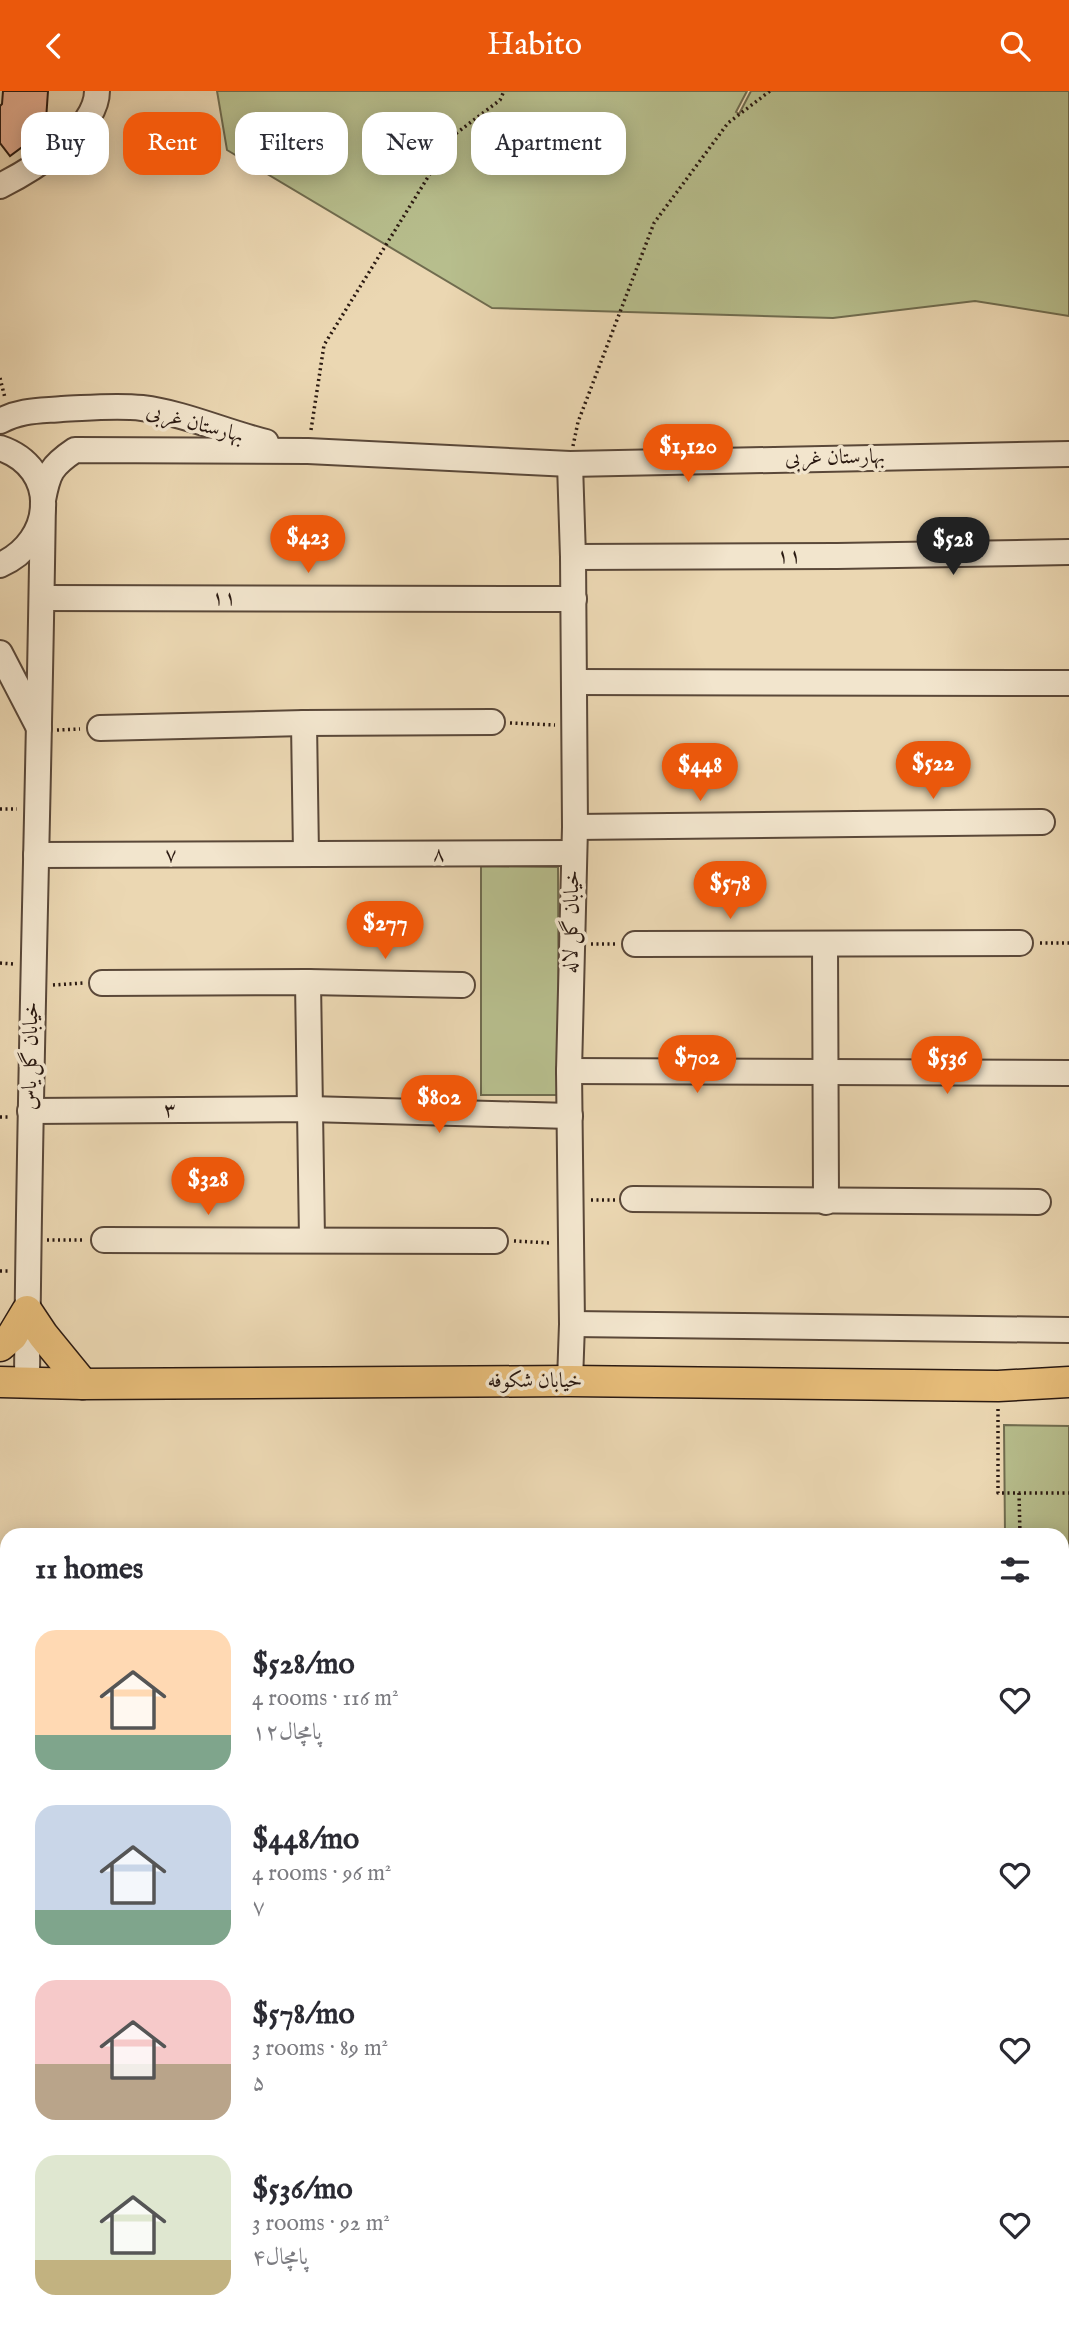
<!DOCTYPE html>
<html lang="en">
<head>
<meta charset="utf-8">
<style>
  body { margin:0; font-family:"IM FELL English",Amiri,serif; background:#f7f7f7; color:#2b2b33; height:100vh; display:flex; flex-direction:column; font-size:26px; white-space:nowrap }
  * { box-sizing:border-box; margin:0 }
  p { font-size:23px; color:#7c7c81 }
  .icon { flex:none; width:38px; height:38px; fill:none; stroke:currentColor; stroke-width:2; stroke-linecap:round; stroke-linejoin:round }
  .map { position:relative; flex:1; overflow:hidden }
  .sheet { position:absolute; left:0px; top:1437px; width:1069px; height:800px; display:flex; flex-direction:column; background:#fff; border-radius:21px 21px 0 0; box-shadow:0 4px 18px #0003 }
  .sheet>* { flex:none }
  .banner { position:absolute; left:21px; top:21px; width:700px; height:63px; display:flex; gap:14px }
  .price { position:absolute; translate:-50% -60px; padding:0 16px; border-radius:24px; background:#ea580c; color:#fff; font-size:23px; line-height:46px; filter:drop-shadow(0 2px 4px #0008) }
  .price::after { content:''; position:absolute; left:50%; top:42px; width:21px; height:16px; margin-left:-10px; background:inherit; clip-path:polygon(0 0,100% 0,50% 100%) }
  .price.selected { background:#222; color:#fff }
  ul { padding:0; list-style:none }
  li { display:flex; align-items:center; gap:21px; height:175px; padding:0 35px }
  li span { display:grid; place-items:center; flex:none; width:196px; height:140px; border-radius:21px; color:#555 }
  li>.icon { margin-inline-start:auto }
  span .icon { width:84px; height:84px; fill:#fffc; stroke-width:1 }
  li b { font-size:30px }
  h2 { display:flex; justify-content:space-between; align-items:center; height:84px; padding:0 35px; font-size:30px }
  .pill { padding:0 24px; border-radius:21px; background:#fff; box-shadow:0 4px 18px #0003; font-size:24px; line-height:63px }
  .pill.selected { background:#ea580c; color:#fff }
  header { display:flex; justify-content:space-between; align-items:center; height:91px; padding:0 35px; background:#ea580c; color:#fff; font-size:32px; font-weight:600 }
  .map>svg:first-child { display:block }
  .green { fill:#b7be8d; stroke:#706c4f; stroke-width:2 }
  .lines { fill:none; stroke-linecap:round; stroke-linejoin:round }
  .river { stroke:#98baab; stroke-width:32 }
  .building { fill:#e7b093; stroke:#2a1911; stroke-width:2 }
  .minor-casing { stroke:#5a4839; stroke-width:28 }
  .major-casing { stroke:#2a1911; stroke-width:33 }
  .path { stroke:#2a1911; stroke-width:3.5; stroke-dasharray:2 3.5; stroke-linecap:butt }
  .minor { stroke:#f2e5cd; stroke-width:24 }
  .major { stroke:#e6bc79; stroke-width:30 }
  .labels { text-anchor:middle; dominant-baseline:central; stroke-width:7; stroke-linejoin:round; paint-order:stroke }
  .street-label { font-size:21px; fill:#2a1911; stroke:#f2e5cd }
</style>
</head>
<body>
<header><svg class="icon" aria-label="back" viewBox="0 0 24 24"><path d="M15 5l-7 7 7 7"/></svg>Habito<svg class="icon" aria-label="search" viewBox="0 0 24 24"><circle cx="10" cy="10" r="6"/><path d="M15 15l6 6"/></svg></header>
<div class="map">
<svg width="1069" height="2235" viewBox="0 0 1069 2235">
  <rect width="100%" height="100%" fill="#ebd7b2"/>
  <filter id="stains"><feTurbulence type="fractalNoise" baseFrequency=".00286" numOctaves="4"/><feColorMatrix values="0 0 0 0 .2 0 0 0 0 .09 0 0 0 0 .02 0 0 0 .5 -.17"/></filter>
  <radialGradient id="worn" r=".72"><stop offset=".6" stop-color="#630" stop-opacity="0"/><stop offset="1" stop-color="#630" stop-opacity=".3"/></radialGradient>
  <g class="green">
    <path d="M217 0H747L736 21 739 23 751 0H1069V225L975 210 833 227 492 217 227 59Z"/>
    <path d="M481 775 558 776 559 1004H481Z"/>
    <path d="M1004 1334 1069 1335V1627L1062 1626V1444H1005Z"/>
    <path d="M1062 1704H1069V1797L1062 1796Z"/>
  </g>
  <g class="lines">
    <g class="river">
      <path d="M0 1814 7 1813"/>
      <path d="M1062 2047 1069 2051"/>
    </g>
  </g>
  <path class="building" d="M3 0H48L46 29 42 28 41 42 10 65 0 52V15L2 13Z"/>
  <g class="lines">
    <g class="minor-casing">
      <g id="minor">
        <path d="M0 95C32 79 97 39 97 0"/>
        <path d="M0 330C21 319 38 320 62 318 88 317 116 314 142 317 184 322 225 341 266 351"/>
        <path d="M0 357C60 377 55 450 0 474"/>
        <path d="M573 466 837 465 1069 461"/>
        <path d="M42 507 574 508"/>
        <path d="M0 562 39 637"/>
        <path d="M574 591 1069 592"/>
        <path d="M304 632 306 763"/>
        <path d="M100 637 304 632 492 631"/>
        <path d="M575 736 1042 731"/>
        <path d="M36 764 573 762"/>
        <path d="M635 853 1020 852"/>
        <path d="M825 853 826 1111"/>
        <path d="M308 891 312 1148"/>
        <path d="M102 892 308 891 462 894"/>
        <path d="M569 980 1069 982"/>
        <path d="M30 1020 309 1018 570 1025"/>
        <path d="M633 1108 1038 1111"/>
        <path d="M104 1149 495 1150"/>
        <path d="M572 1233 1069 1239"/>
        <path d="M27 1290C29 997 39 703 43 409 48 382 51 375 75 359L308 360 570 373 1069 363"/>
        <path d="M570 1290 572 1233 569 980 575 736 573 466 570 373"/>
        <path d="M0 2121 7 2123"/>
        <path d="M310 2235 312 2230"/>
        <path d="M454 2235 456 2230"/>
      </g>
    </g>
    <g class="major-casing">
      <g id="major">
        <path d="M0 1255 12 1245 27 1220 43 1244 83 1293"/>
        <path d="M0 1291 83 1293 570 1290 998 1295 1069 1291"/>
        <path d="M0 1921 7 1923"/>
        <path d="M0 1958 7 1960"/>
        <path d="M772 2230 787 2235"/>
        <path d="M886 2230 901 2235"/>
        <path d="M604 2235 607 2230"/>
        <path d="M639 2235 641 2230"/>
      </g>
    </g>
    <g class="path">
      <path d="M0 287 5 307"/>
      <path d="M311 339 324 254 454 44 500 9 504 0"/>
      <path d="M573 355 578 331 654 132 728 32 770 0"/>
      <path d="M510 632 555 634"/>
      <path d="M57 639 80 638"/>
      <path d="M0 718H17"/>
      <path d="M1040 852H1069"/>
      <path d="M591 853H615"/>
      <path d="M0 872 14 873"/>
      <path d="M53 894 83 892"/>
      <path d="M0 1026H10"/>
      <path d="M591 1109H615"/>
      <path d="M47 1149H85"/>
      <path d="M514 1150 551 1152"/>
      <path d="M0 1180H10"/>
      <path d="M998 1318V1402H1069"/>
      <path d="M1019 1402 1020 1444"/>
      <path d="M1062 1538H1069"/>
      <path d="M1062 1550 1069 1559"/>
      <path d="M1062 1606 1069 1605"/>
      <path d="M1062 2181 1069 2176"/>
      <path d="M951 2230 969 2235"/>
      <path d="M999 2235 1005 2230"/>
    </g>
    <use href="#minor" class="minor"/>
    <use href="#major" class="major"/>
  </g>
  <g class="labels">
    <g class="street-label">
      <text transform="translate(195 333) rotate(15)">بهارستان غربی</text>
      <text transform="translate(835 367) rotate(-1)">بهارستان غربی</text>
      <text x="789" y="465">۱۱</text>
      <text x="224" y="507">۱۱</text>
      <text x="439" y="763">۸</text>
      <text x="171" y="764">۷</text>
      <text transform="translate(572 831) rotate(-89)">خیابان گل لاله</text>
      <text transform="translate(31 965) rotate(-89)">خیابان گل یاس</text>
      <text x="170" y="1019">۳</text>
      <text x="535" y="1290">خیابان شکوفه</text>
    </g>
  </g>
  <rect width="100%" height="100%" filter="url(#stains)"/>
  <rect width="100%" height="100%" fill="url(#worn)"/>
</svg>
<b class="price" style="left:688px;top:393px">$1,120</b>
<b class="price" style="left:308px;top:484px">$423</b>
<b class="price selected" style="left:953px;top:486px">$528</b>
<b class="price" style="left:933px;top:710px">$522</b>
<b class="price" style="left:700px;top:712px">$448</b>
<b class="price" style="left:730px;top:830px">$578</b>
<b class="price" style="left:385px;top:870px">$277</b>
<b class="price" style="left:697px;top:1004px">$702</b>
<b class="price" style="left:947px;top:1005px">$536</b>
<b class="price" style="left:439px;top:1044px">$802</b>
<b class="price" style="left:208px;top:1126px">$328</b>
<div class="banner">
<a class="pill">Buy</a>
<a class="pill selected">Rent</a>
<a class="pill">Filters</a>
<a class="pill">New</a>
<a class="pill">Apartment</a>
</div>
<section class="sheet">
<h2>11 homes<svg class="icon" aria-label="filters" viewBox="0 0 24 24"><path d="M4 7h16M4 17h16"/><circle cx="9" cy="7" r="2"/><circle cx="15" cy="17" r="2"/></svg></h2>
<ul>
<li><span style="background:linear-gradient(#ffd9b3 75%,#7fa58c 0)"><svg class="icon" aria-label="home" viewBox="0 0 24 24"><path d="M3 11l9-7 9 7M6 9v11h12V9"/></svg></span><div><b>$528/mo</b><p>4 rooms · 116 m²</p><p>پامچال۱۲</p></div><svg class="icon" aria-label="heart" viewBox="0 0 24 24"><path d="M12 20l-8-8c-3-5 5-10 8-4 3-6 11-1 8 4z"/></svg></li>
<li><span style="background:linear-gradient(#c9d6e8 75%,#7fa58c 0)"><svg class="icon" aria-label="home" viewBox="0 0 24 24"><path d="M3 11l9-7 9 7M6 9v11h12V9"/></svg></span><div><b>$448/mo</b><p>4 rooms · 96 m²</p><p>۷</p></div><svg class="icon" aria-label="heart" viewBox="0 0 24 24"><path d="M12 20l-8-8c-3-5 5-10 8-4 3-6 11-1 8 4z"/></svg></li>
<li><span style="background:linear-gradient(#f6c9c9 60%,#b9a48a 0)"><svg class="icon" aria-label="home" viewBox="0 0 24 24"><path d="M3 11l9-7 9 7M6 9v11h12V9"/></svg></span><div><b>$578/mo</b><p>3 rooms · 89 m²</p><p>۵</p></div><svg class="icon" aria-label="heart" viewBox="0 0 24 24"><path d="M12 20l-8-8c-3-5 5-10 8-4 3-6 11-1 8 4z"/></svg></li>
<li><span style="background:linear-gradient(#dfe7d0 75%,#c2b280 0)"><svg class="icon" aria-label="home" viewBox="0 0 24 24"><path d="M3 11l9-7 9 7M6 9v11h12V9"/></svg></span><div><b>$536/mo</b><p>3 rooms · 92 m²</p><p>پامچال۴</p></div><svg class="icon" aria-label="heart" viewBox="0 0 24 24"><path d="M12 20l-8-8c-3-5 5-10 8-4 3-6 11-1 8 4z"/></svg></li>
</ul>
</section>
</div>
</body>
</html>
